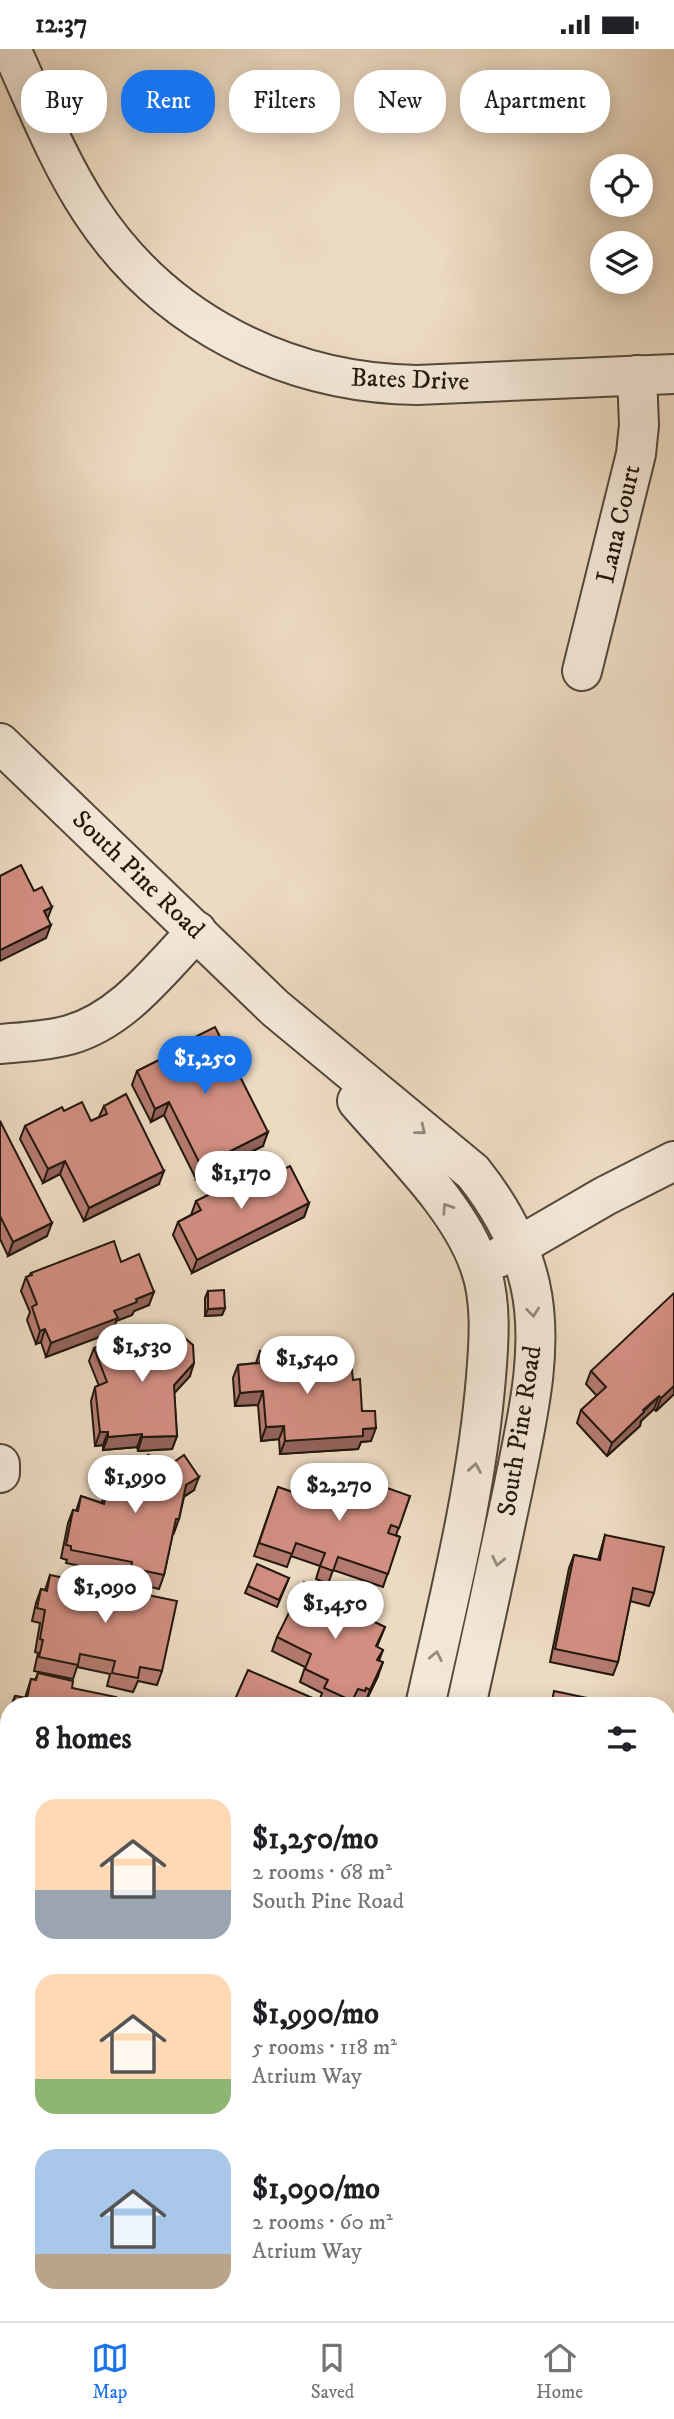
<!DOCTYPE html>
<html lang="en">
<head>
<meta charset="utf-8">
<style>
  body { margin:0; font-family:"IM FELL DW Pica",serif; background:#f6f6f6; color:#202124; height:100vh; display:flex; flex-direction:column; font-size:26px; white-space:nowrap }
  * { box-sizing:border-box; margin:0 }
  p { font-size:23px; color:#757577 }
  .icon { flex:none; width:38px; height:38px; fill:none; stroke:currentColor; stroke-width:2; stroke-linecap:round; stroke-linejoin:round }
  .map { position:relative; flex:1; overflow:hidden }
  .drawer { position:absolute; left:0px; top:1648px; width:676px; height:625px; display:flex; flex-direction:column; background:#fff; border-radius:28px 28px 0 0; box-shadow:0 4px 18px #0003 }
  .drawer>* { flex:none }
  .banner { position:absolute; left:21px; top:21px; width:634px; height:63px; display:flex; gap:14px }
  .controls { position:absolute; left:590px; top:105px; display:grid; gap:14px }
  .controls a { display:grid; place-items:center; width:63px; height:63px; border-radius:50%; background:#fff; box-shadow:0 4px 18px #0003; font-size:35px }
  .price { position:absolute; translate:-50% -60px; padding:0 16px; border-radius:24px; background:#fff; color:#222; font-size:23px; line-height:46px; filter:drop-shadow(0 2px 4px #0008) }
  .price::after { content:''; position:absolute; left:50%; top:42px; width:21px; height:16px; margin-left:-10px; background:inherit; clip-path:polygon(0 0,100% 0,50% 100%) }
  .price.current { background:#1a73e8; color:#fff }
  ul { padding:0; list-style:none }
  li { display:flex; align-items:center; gap:21px; height:175px; padding:0 35px }
  li span { display:grid; place-items:center; flex:none; width:196px; height:140px; border-radius:21px; color:#555 }
  li>.icon { margin-inline-start:auto }
  span .icon { width:84px; height:84px; fill:#fffc; stroke-width:1 }
  li b { font-size:30px }
  h2 { display:flex; justify-content:space-between; align-items:center; height:84px; padding:0 35px; font-size:30px }
  .tag { padding:0 24px; border-radius:28px; background:#fff; box-shadow:0 4px 18px #0003; font-size:24px; line-height:63px }
  .tag.current { background:#1a73e8; color:#fff }
  .status { display:flex; justify-content:space-between; align-items:center; height:49px; padding:0 35px; background:#fff; direction:ltr }
  .status svg { height:19px; fill:currentColor }
  .dock { display:flex; justify-content:space-around; align-items:center; height:98px; border-top:2px solid #e0e0e0; background:#fff; font-size:19px; color:#757577 }
  .dock a { display:grid; justify-items:center; gap:4px }
  .dock .current { color:#1a73e8 }
  .map>svg:first-child { display:block }
  .lines { fill:none; stroke-linecap:round; stroke-linejoin:round }
  .minor-casing { stroke:#54483a; stroke-width:42 }
  .minor { stroke:#f3e7d7; stroke-width:38 }
  .wall { fill:#b47a6f; stroke:#22180d; stroke-width:2 }
  .shaded-wall { fill:#92635a; stroke:#22180d; stroke-width:2 }
  .building { fill:#d18e81; stroke:#22180d; stroke-width:2 }
  .oneway { stroke:#958a7c }
  .labels { text-anchor:middle; dominant-baseline:central; stroke-width:6; stroke-linejoin:round; paint-order:stroke }
  .street-label { font-size:26px; fill:#22180d; stroke:#f3e7d7 }
</style>
</head>
<body>
<div class="status"><b>12:37</b><svg viewBox="0 0 49 12"><path d="M0 12V9h3v3zM5 12V6h3v6zM10 12V3h3v9zM15 12V0h3v12zM26 1h20v11H26zM47 4h2v5h-2z"/></svg></div>
<div class="map">
<svg width="674" height="2272" viewBox="0 0 674 2272">
  <rect width="100%" height="100%" fill="#ecdac1"/>
  <filter id="stains"><feTurbulence type="fractalNoise" baseFrequency=".00286" numOctaves="4"/><feColorMatrix values="0 0 0 0 .2 0 0 0 0 .09 0 0 0 0 .02 0 0 0 .5 -.17"/></filter>
  <radialGradient id="worn" r=".72"><stop offset=".6" stop-color="#630" stop-opacity="0"/><stop offset="1" stop-color="#630" stop-opacity=".3"/></radialGradient>
  <g class="lines">
    <g class="minor-casing">
      <g id="minor">
        <path d="M11 0C36 55 58 112 91 162 164 273 286 334 417 336L674 325"/>
        <path d="M582 622 636 405 639 376 637 326"/>
        <path d="M0 694 275 959 473 1123C500 1157 520 1192 530 1235 545 1301 526 1375 513 1440 498 1512 482 1585 466 1657"/>
        <path d="M0 995C23 993 47 992 69 986 123 971 160 920 197 882"/>
        <path d="M357 1052C398 1100 460 1158 480 1218 492 1251 489 1293 486 1328 477 1439 449 1549 425 1657"/>
        <path d="M498 1209 605 1147 674 1112"/>
        <path d="M0 1415V1424"/>
        <path d="M0 2181 9 2184"/>
        <path d="M410 2264 414 2272"/>
      </g>
    </g>
    <use href="#minor" class="minor"/>
  </g>
  <g class="wall">
    <path d="M179 996 263 1097 196 1130 164 1066 151 1073 132 1036 137 1022 176 1003Z"/>
    <path d="M104 1057 159 1135 84 1172 60 1125 43 1134 20 1090 25 1077 64 1062 91 1072 99 1068Z"/>
    <path d="M0 1072 47 1187 8 1207 0 1190Z"/>
    <path d="M257 1134 309 1154 304 1168 192 1224 173 1186 178 1173 191 1166 196 1152Z"/>
    <path d="M121 1213 149 1256 134 1262 132 1266 116 1272 113 1283 46 1308 41 1293 36 1295 27 1271 30 1263 21 1242 26 1228 29 1227 31 1224Z"/>
    <path d="M208 1242 225 1259 222 1266 205 1267V1249Z"/>
    <path d="M129 1286 148 1289 190 1327 174 1344 177 1387 172 1400 138 1402 137 1398 103 1401V1396L95 1397 91 1352 95 1338 99 1337 89 1312 94 1299 114 1295 128 1290Z"/>
    <path d="M260 1302 353 1331 371 1392 361 1393 358 1400 280 1405 279 1390 261 1392 258 1356 235 1357 233 1329 238 1316 256 1314Z"/>
    <path d="M591 1322 674 1345 656 1362 654 1360 641 1372 640 1377 607 1407 577 1374 581 1361 597 1347 586 1335Z"/>
    <path d="M148 1406 194 1441 184 1448 179 1470 174 1484 173 1483 164 1526 159 1540 126 1532 127 1527 66 1514 67 1511 61 1509 68 1474 73 1461 76 1462 81 1447 102 1454 105 1441 110 1427 121 1430 125 1418 133 1420H143Z"/>
    <path d="M278 1438 315 1451 410 1447 396 1486 400 1488 383 1538 333 1521 328 1535 316 1530 320 1517 291 1507 287 1518 254 1507Z"/>
    <path d="M605 1486 654 1544 649 1557 630 1552 618 1613 613 1626 550 1613 569 1519 574 1506 598 1511Z"/>
    <path d="M50 1526 162 1622 157 1636 138 1632 133 1643 107 1637 110 1625 77 1618 73 1630 34 1622 38 1604 35 1603 40 1574 32 1572 36 1554 41 1540 45 1541Z"/>
    <path d="M289 1529 277 1558 245 1544 248 1537Z"/>
    <path d="M367 1563 365 1569 385 1578 377 1598 383 1601 379 1612 378 1627 365 1654 361 1653 360 1656 353 1653 351 1657H232L319 1652 322 1644 300 1633 305 1618 272 1602 277 1588Z"/>
    <path d="M38 1624 72 1639 115 1653 134 1657H11L15 1647 25 1649 31 1630 35 1631Z"/>
    <path d="M9 1668V1707L1 1706Z"/>
    <path d="M9 1742V1797L0 1793V1763Z"/>
    <path d="M9 1824V1890L0 1880V1867L3 1862 0 1859V1833Z"/>
    <path d="M9 1970V2041L0 2024V1974Z"/>
    <path d="M518 2264H602L606 2272H519L517 2268Z"/>
  </g>
  <g class="shaded-wall">
    <path d="M52 858 47 871 44 862Z"/>
    <path d="M51 876 46 889 0 912V901Z"/>
    <path d="M169 1053 164 1066 151 1073 155 1060Z"/>
    <path d="M268 1083 263 1097 196 1130 201 1117Z"/>
    <path d="M65 1112 60 1125 43 1134 48 1120Z"/>
    <path d="M164 1122 159 1135 84 1172 89 1159Z"/>
    <path d="M309 1154 304 1168 192 1224 197 1211Z"/>
    <path d="M52 1174 47 1187 8 1207 13 1193Z"/>
    <path d="M154 1243 149 1256 134 1262 132 1266 116 1272 113 1283 46 1308 51 1294 136 1250Z"/>
    <path d="M225 1259 222 1266 205 1267 208 1260Z"/>
    <path d="M45 1280 41 1293 36 1295 40 1282Z"/>
    <path d="M194 1314 190 1327 169 1350 174 1336Z"/>
    <path d="M674 1337V1345L656 1362 661 1349Z"/>
    <path d="M263 1342 258 1356 235 1357 240 1344Z"/>
    <path d="M659 1347 654 1360 641 1372 640 1377 607 1407 612 1394Z"/>
    <path d="M284 1377 279 1390 261 1392 266 1378Z"/>
    <path d="M376 1379 371 1392 361 1393 358 1400 280 1405 285 1392 363 1380Z"/>
    <path d="M100 1383H108L103 1396 95 1397Z"/>
    <path d="M142 1385 137 1398 103 1401 108 1388Z"/>
    <path d="M177 1387 172 1400 138 1402 142 1388Z"/>
    <path d="M199 1428 194 1441 181 1449 186 1436Z"/>
    <path d="M383 1613 378 1627 365 1654 370 1641Z"/>
  </g>
  <g class="building">
    <path d="M21 816 34 842 42 838 52 858 44 862 51 876 0 901V827Z"/>
    <path d="M215 978 268 1083 201 1117 169 1053 155 1060 137 1022 181 1000 179 996Z"/>
    <path d="M126 1045 164 1122 89 1159 65 1112 48 1120 25 1077 62 1058 64 1062 82 1053 91 1072 107 1065 104 1057Z"/>
    <path d="M0 1072 52 1174 13 1193 0 1167Z"/>
    <path d="M290 1117 309 1154 197 1211 178 1173 201 1161 196 1152 252 1124 257 1134Z"/>
    <path d="M114 1192 121 1213 139 1205 154 1243 136 1250 137 1253 114 1262 118 1269 51 1294 45 1280 40 1282 32 1258 37 1255 26 1228 32 1226 31 1224Z"/>
    <path d="M224 1241 225 1259 208 1260V1242Z"/>
    <path d="M674 1244V1337L661 1349 659 1347 643 1361 644 1363 612 1394 581 1361 606 1338 591 1322Z"/>
    <path d="M178 1283 193 1296 194 1314 174 1336 177 1387 142 1388V1385L108 1388V1383H100L95 1338 107 1333 94 1299 113 1291 114 1295 130 1289 129 1286 147 1284 148 1289 154 1284Z"/>
    <path d="M300 1299 302 1316 351 1312 353 1331 360 1330 362 1362H375L376 1379 363 1380V1387L285 1392 284 1377 266 1378 263 1342 240 1344 238 1316 260 1314V1302Z"/>
    <path d="M148 1406 174 1413 184 1406 199 1428 186 1436 179 1470H176L164 1526 131 1519 132 1513 71 1501V1497L66 1496 73 1461 78 1462 81 1447 104 1455 110 1427 122 1430 125 1418 133 1420 134 1417 145 1420Z"/>
    <path d="M359 1429 410 1447 399 1479 391 1476 388 1484 400 1488 388 1525 338 1508 333 1522 320 1517 325 1504 296 1494 292 1505 259 1494 278 1438 315 1451 321 1433Z"/>
    <path d="M605 1486 664 1498 654 1544 633 1539 618 1613 555 1600 574 1506 600 1511Z"/>
    <path d="M257 1515 289 1529 279 1551 248 1537Z"/>
    <path d="M50 1526 177 1552 162 1622 140 1618 138 1629 112 1624 115 1612 80 1605 78 1616 39 1608 43 1591 40 1590 45 1561 37 1559 41 1540 47 1542Z"/>
    <path d="M304 1533 367 1563 364 1568 385 1578 376 1597 383 1601 377 1611 383 1613 370 1641 366 1639 365 1642 358 1640 352 1652 324 1639 328 1631 305 1620 311 1605 277 1588Z"/>
    <path d="M248 1621 331 1657H232Z"/>
    <path d="M38 1624 73 1632 72 1639 116 1648 115 1653 134 1657H13L15 1647 27 1649 31 1630 36 1631Z"/>
    <path d="M554 1642 625 1657H551Z"/>
    <path d="M9 1678V1693L6 1692Z"/>
    <path d="M9 1742V1782L0 1778V1763Z"/>
    <path d="M9 1824V1849L0 1840V1833Z"/>
    <path d="M9 1856V1871L1 1863Z"/>
    <path d="M9 1970V2018L0 2002V1974Z"/>
    <path d="M527 2264H602L606 2272H531Z"/>
  </g>
  <defs><path id="oneway-chevron" d="M-2-3.5L2.5 0L-2 3.5" fill="none" stroke-width="1.6" stroke-linecap="round" stroke-linejoin="round" transform="scale(1.75)"/></defs>
  <g class="oneway">
    <use href="#oneway-chevron" transform="translate(421 1081) rotate(39)"/>
    <use href="#oneway-chevron" transform="translate(447 1159) rotate(-123)"/>
    <use href="#oneway-chevron" transform="translate(533 1263) rotate(84)"/>
    <use href="#oneway-chevron" transform="translate(475 1419) rotate(-80)"/>
    <use href="#oneway-chevron" transform="translate(498 1512) rotate(102)"/>
    <use href="#oneway-chevron" transform="translate(436 1607) rotate(-78)"/>
  </g>
  <g class="labels">
    <g class="street-label">
      <text transform="translate(410 331) rotate(2)">Bates Drive</text>
      <text transform="translate(619 475) rotate(-77)">Lana Court</text>
      <text transform="translate(138 826) rotate(44)">South Pine Road</text>
      <text transform="translate(520 1382) rotate(-81)">South Pine Road</text>
    </g>
  </g>
  <rect width="100%" height="100%" filter="url(#stains)"/>
  <rect width="100%" height="100%" fill="url(#worn)"/>
</svg>
<div class="controls">
<a><svg class="icon" aria-label="locate" viewBox="0 0 24 24"><circle cx="12" cy="12" r="6"/><path d="M12 2v4M12 18v4M2 12h4M18 12h4"/></svg></a>
<a><svg class="icon" aria-label="layers" viewBox="0 0 24 24"><path d="M12 4l9 5-9 5-9-5zM3 14l9 5 9-5"/></svg></a>
</div>
<b class="price current" style="left:205px;top:1047px">$1,250</b>
<b class="price" style="left:241px;top:1162px">$1,170</b>
<b class="price" style="left:142px;top:1335px">$1,530</b>
<b class="price" style="left:307px;top:1347px">$1,540</b>
<b class="price" style="left:135px;top:1466px">$1,990</b>
<b class="price" style="left:339px;top:1474px">$2,270</b>
<b class="price" style="left:105px;top:1576px">$1,090</b>
<b class="price" style="left:335px;top:1592px">$1,450</b>
<div class="banner">
<a class="tag">Buy</a>
<a class="tag current">Rent</a>
<a class="tag">Filters</a>
<a class="tag">New</a>
<a class="tag">Apartment</a>
</div>
<section class="drawer">
<h2>8 homes<svg class="icon" aria-label="filters" viewBox="0 0 24 24"><path d="M4 7h16M4 17h16"/><circle cx="9" cy="7" r="2"/><circle cx="15" cy="17" r="2"/></svg></h2>
<ul>
<li><span style="background:linear-gradient(#ffd9b3 65%,#9aa5b1 0)"><svg class="icon" aria-label="home" viewBox="0 0 24 24"><path d="M3 11l9-7 9 7M6 9v11h12V9"/></svg></span><div><b>$1,250/mo</b><p>2 rooms · 68 m²</p><p>South Pine Road</p></div></li>
<li><span style="background:linear-gradient(#ffd9b3 75%,#8fb573 0)"><svg class="icon" aria-label="home" viewBox="0 0 24 24"><path d="M3 11l9-7 9 7M6 9v11h12V9"/></svg></span><div><b>$1,990/mo</b><p>5 rooms · 118 m²</p><p>Atrium Way</p></div></li>
<li><span style="background:linear-gradient(#a9c7e8 75%,#b9a48a 0)"><svg class="icon" aria-label="home" viewBox="0 0 24 24"><path d="M3 11l9-7 9 7M6 9v11h12V9"/></svg></span><div><b>$1,090/mo</b><p>2 rooms · 60 m²</p><p>Atrium Way</p></div></li>
</ul>
</section>
</div>
<nav class="dock">
<a class="current"><svg class="icon" aria-label="map" viewBox="0 0 24 24"><path d="M3 6l6-2 6 2 6-2v14l-6 2-6-2-6 2zM9 4v14M15 6v14"/></svg>Map</a>
<a><svg class="icon" aria-label="saved" viewBox="0 0 24 24"><path d="M7 4h10v16l-5-4-5 4z"/></svg>Saved</a>
<a><svg class="icon" aria-label="home" viewBox="0 0 24 24"><path d="M3 11l9-7 9 7M6 9v11h12V9"/></svg>Home</a>
</nav>
</body>
</html>
